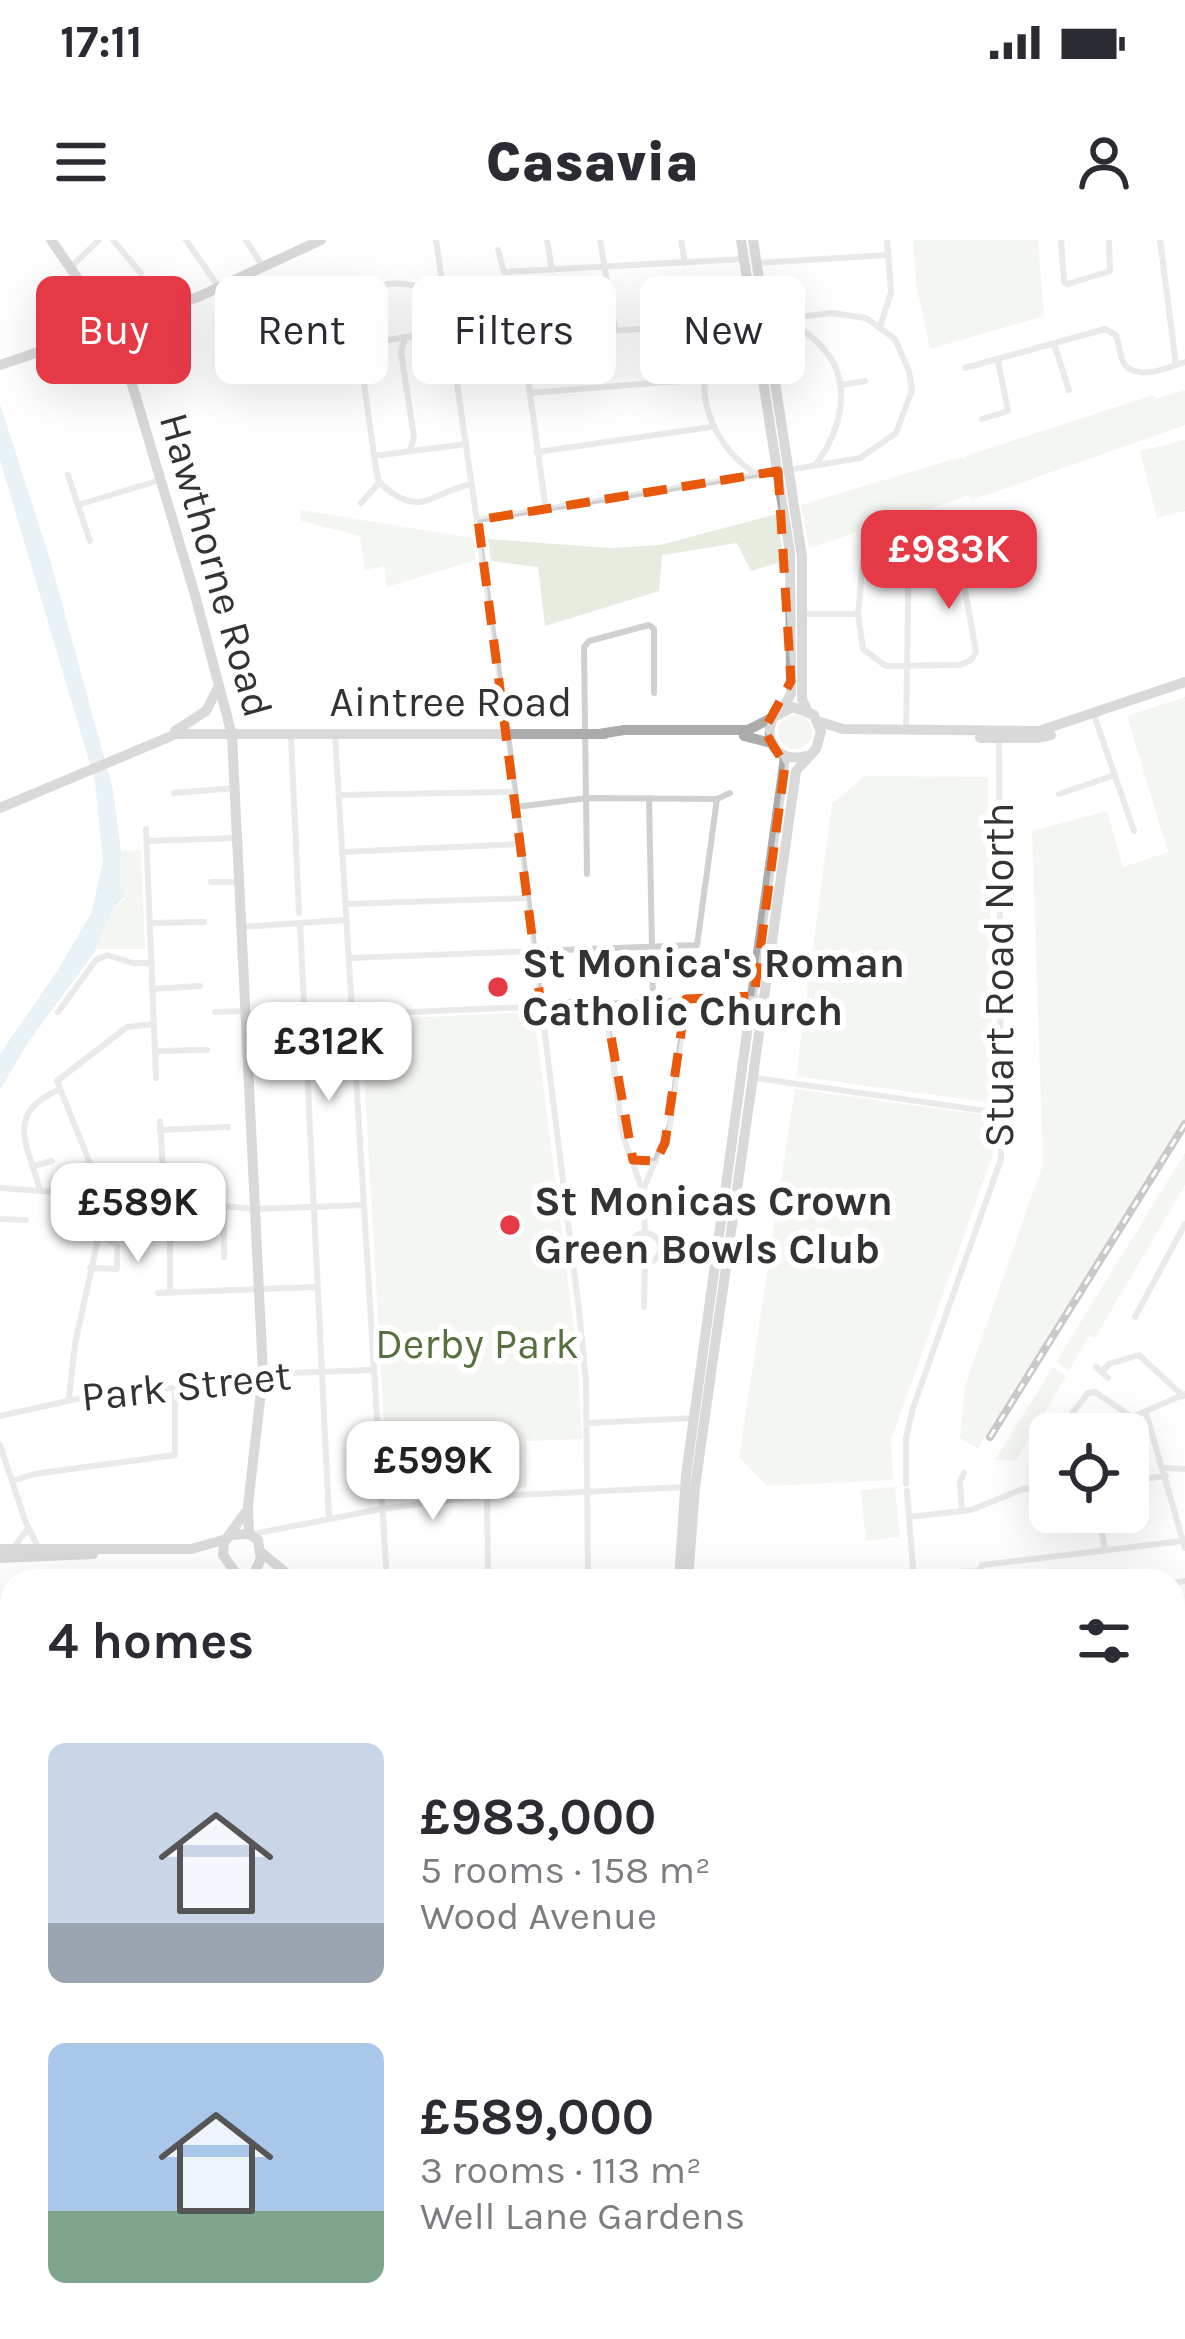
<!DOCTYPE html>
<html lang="en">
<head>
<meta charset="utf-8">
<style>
  body { margin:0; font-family:Karla,sans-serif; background:#f2f2f3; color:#2b2b33; height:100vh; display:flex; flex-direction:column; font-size:45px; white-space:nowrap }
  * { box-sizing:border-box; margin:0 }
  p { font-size:39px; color:#7c7c81 }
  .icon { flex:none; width:66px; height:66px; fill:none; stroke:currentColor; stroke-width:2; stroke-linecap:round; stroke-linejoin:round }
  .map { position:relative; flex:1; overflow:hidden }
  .side { position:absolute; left:0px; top:1329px; width:1185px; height:771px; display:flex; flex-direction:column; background:#fff; border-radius:36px 36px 0 0; box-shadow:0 12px 48px #0002 }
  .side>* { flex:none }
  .banner { position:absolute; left:36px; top:36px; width:1113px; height:108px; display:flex; gap:24px }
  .buttons { position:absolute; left:1029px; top:1173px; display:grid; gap:24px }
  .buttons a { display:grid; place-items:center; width:120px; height:120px; border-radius:18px; background:#fff; box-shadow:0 12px 48px #0002; font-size:60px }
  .price { position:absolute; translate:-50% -102px; padding:0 27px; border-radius:24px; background:#fff; color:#222; font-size:39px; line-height:78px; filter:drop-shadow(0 3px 6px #0008) }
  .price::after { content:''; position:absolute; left:50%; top:72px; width:36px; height:27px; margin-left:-18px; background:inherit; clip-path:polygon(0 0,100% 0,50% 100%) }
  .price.selected { background:#e63946; color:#fff }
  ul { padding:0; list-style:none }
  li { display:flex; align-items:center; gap:36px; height:300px; padding:0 48px }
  li span { display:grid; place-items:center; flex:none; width:336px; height:240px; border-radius:18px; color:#555 }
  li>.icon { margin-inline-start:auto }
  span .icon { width:144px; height:144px; fill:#fffc; stroke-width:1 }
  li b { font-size:51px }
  h2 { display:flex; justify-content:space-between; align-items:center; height:144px; padding:0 48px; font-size:51px }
  .tag { padding:0 42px; border-radius:18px; background:#fff; box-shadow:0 12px 48px #0002; font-size:42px; line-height:108px }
  .tag.selected { background:#e63946; color:#fff }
  .status { display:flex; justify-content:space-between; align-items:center; height:84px; padding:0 60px; background:#fff; direction:ltr }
  .status svg { height:33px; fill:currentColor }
  header { display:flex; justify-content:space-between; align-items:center; height:156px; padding:0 48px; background:#fff; font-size:54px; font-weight:800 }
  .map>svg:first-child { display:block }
  .green { fill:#e6ecdf }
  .water { fill:#cfe2ee }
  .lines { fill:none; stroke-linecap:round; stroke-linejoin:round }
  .street { stroke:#d0d0d0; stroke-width:6 }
  .primary { stroke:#ababab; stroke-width:10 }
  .highway { stroke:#9a9a9a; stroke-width:12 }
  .rail-casing { stroke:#888; stroke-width:8 }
  .rail { stroke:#fff; stroke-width:3; stroke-dasharray:9; stroke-linecap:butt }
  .marked { fill:none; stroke:#e8590c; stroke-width:9; stroke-dasharray:24 15; stroke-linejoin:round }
  .poi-dot { fill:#e63946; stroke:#fff; stroke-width:4.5 }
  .labels { text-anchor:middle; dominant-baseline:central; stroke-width:12; stroke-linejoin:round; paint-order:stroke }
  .street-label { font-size:42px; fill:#333; stroke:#fff }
  .poi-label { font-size:42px; font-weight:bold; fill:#333; stroke:#fff; text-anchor:start }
  .park-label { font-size:42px; fill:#56703f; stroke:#fff }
</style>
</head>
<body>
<div class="status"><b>17:11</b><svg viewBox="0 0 49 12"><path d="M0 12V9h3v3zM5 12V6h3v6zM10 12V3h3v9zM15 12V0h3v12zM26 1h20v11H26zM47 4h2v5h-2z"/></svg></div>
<header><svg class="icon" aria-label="menu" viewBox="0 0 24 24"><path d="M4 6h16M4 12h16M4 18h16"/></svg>Casavia<svg class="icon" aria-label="person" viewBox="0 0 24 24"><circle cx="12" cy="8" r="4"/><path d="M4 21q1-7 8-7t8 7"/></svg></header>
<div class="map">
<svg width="1185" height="2099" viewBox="0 0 1185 2099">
  <rect width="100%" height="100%" fill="#fff"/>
  <g class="green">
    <path d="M913 0H1038L1044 76 930 109 916 43Z"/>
    <path d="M1185 150V185L972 260 967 256 809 308 801 265 961 217 966 220 965 216 1154 155 1156 159Z"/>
    <path d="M1185 200V271L1157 278 1140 211Z"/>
    <path d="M300 270 473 298 476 320 387 347 384 326 365 330 360 296 301 281Z"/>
    <path d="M777 274 784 321 751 331 737 303 662 315 659 351 545 386 538 327 491 321 488 299 610 308 660 305Z"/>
    <path d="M1185 457V879L978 1209 960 1198 965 1146 1043 924 1032 591 1107 571 1123 627 1168 612 1127 476Z"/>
    <circle cx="795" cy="492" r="17"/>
    <path d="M864 536 988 537 993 863 796 836 832 564Z"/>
    <path d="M141 610 145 709H94L112 670 125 659 120 643 121 611Z"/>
    <path d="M534 772 577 1113 582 1199 527 1201V1247L411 1257 387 1236 361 780Z"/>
    <path d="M795 849 991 876 993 914 891 1200 893 1240 767 1246 739 1217Z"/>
    <path d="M1185 913V945L1095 1098 1089 1096 1069 1131 1056 1122Z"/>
    <path d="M1053 1127 1066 1136 1016 1221 995 1220Z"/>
    <path d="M895 1247 900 1297 866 1301 861 1250Z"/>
    <path d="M12 1626V1913L0 1916V1629Z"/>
    <path d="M666 2088H743L746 2094 735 2099H643Z"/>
  </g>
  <path class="water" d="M0 164 49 316 113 550 121 611 120 643 125 656 112 670 94 713 29 801 0 850V814L58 730 92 672 103 620 95 541 0 220Z"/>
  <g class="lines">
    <g class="street">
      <path d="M113 0 141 33"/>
      <path d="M186 0 218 46"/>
      <path d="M246 0 263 27"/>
      <path d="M436 0 508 494 579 1071 586 1141 588 1341"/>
      <path d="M547 0 552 30"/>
      <path d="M600 0 615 89"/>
      <path d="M681 0 685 23"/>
      <path d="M1061 0 1064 42 1068 44 1110 31 1109 0"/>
      <path d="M1160 0 1176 125"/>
      <path d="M498 10 504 32 744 19"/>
      <path d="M757 23 888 15"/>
      <path d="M71 27 99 0"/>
      <path d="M445 55C408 41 359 29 356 87L376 229 379 242C420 281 431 252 472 244"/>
      <path d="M789 78C801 89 816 98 826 112 853 145 840 191 817 223"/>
      <path d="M735 83C729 95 718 103 712 115 691 158 718 210 756 234"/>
      <path d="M881 84 891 52 887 0"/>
      <path d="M522 96 546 270"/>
      <path d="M405 97 401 112 414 197 410 211"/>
      <path d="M453 101 765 81 832 73 866 78 895 99 909 131 912 150 896 193 860 218 788 230"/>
      <path d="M1054 104 1069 150"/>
      <path d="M343 106 451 91"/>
      <path d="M965 128 1105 89 1116 95C1119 103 1120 118 1125 125 1140 141 1169 127 1185 122"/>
      <path d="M840 145 865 141"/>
      <path d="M530 153 704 139"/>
      <path d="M982 179 1008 171 998 121"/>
      <path d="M537 212 711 187"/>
      <path d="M374 216 466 204"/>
      <path d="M68 235 90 301"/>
      <path d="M361 263 378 244"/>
      <path d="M78 265 160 240"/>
      <path d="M478 280 775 232"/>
      <path d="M938 292 956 298 976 412 971 420 960 425 886 426 863 409 858 374 863 320Z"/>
      <path d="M802 374H858"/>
      <path d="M1094 475 1134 591"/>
      <path d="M906 491 909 302"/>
      <path d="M335 495 387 1341"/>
      <path d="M291 496 299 673"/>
      <path d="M174 553 235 548"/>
      <path d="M1059 554 1115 535"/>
      <path d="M339 555 514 552"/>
      <path d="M649 558 653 758"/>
      <path d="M516 567 587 558 717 559 730 553"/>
      <path d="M146 589 156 838"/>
      <path d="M147 601 237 598"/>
      <path d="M343 612 520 604"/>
      <path d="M587 634 584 407 589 401 649 385 654 389V453"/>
      <path d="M211 642H239"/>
      <path d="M346 664 528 658"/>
      <path d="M150 683 204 682"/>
      <path d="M300 683 329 1278"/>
      <path d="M241 687 345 680"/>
      <path d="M349 718 697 705 717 559"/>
      <path d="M152 749 200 746"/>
      <path d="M605 763 623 896 643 952 645 992"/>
      <path d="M58 772 96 720 107 715 133 723H152"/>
      <path d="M215 772 245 771"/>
      <path d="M247 779 764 757"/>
      <path d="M155 811 207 810"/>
      <path d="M755 838 1001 873"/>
      <path d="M160 881 165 962"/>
      <path d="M160 890 228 887"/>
      <path d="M633 920 656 921"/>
      <path d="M33 926 52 921"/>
      <path d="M0 948 124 957"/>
      <path d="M644 948 670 885 686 759"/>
      <path d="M40 951C29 906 3 875 58 850"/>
      <path d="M150 960 256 969 364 965"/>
      <path d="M170 962V1048"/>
      <path d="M198 965V937L214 936"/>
      <path d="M0 979 26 980"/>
      <circle cx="645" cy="1008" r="15"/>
      <path d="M660 1010 716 1018"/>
      <path d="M572 1015 628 1007"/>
      <path d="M224 1017V967"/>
      <path d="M90 1028 117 1029V1005L99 995"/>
      <path d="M158 1053 316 1047"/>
      <path d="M644 1067 645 1023"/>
      <path d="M1135 1077 1185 984"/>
      <path d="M1096 1127 1108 1138"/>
      <path d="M1102 1132 1109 1124 1139 1115 1183 1156"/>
      <path d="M69 1158 75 1104 106 963 57 841 127 787 153 784"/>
      <path d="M1146 1173 1185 1308"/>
      <path d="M0 1176 113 1151 175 1148 263 1134 373 1130"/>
      <path d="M589 1183 695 1178"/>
      <path d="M1037 1193 1050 1198"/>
      <path d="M1056 1194 1088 1153 1095 1152 1132 1177 1185 1154"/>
      <path d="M0 1205 26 1283 39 1309"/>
      <path d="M1165 1228 1185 1229"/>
      <path d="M12 1241 34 1234 175 1215V1148"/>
      <path d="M1128 1241 1166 1236"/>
      <path d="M906 1244V1198L913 1168 1001 919 999 498"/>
      <path d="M907 1251 914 1341"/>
      <path d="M487 1258 488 1341"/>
      <path d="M962 1271 960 1242 964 1233"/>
      <path d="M1098 1272 1105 1309"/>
      <path d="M909 1277 971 1270 1023 1249 1050 1246"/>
      <path d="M253 1294 381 1269 474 1257 686 1247"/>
      <path d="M14 1307 26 1291"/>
      <path d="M913 1334 980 1331 982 1325 1183 1301"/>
      <path d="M1173 1343 1185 1341"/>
      <path d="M1173 1352 1185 1398"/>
      <path d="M0 1482 12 1478"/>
      <path d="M1173 1532 1185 1522"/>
      <path d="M1173 1551 1185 1584"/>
      <path d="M1173 1631 1185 1627"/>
      <path d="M1173 1730 1185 1764"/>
      <path d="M1173 1819 1185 1828"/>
      <path d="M1173 1874 1185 1882"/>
      <path d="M0 1922 12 1919"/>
      <path d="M1173 1925 1185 1923"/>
      <path d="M0 1981 12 1978"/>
      <path d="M0 2036 12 2033"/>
      <path d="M1173 2078 1185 2080"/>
      <path d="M0 2083 12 2079"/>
      <path d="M140 2088 142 2099"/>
      <path d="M751 2088 758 2099"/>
      <path d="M809 2088 814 2099"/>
      <path d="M867 2088 872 2099"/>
      <path d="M394 2092 407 2088"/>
      <path d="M94 2099 129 2088"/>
      <path d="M298 2099 333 2088"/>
      <path d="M951 2099 991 2088"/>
    </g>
    <g class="primary">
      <path d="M51 0 118 97 195 355 232 495 263 1134 248 1265 249 1294"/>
      <path d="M741 0 790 313 791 441V454L782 470"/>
      <path d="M753 0 802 317V459L807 470"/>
      <path d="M0 125 198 57 321 0"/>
      <path d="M772 480C763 505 781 523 806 516"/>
      <path d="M820 482 843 489 1039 491 1185 442"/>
      <path d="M175 491 206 471 219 446"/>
      <path d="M599 494 624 490H748L793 467 814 475 821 492 816 509 796 531 695 1247 688 1341"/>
      <path d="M744 496 771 503"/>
      <path d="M980 498H1037L1051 495"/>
      <path d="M0 568 176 494H605"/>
      <path d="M231 1295 249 1294 258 1300 261 1319 253 1335H237L223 1315 224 1302 245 1273"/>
      <path d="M0 1309H191L227 1299"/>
      <path d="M262 1313 296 1341"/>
      <path d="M0 1318 93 1314"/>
      <path d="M679 1341 686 1235 785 517"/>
      <path d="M429 2088 430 2099"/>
      <path d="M526 2099 533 2088"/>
      <path d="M540 2099 547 2088 548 2095 554 2099"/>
      <path d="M557 2099 582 2088"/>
    </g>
    <g class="highway">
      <path d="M1173 1458 1185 1457"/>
      <path d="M1173 1475 1185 1473"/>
      <path d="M0 1615 12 1611"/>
      <path d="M0 1624 12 1620"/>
      <path d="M1173 1815 1185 1802"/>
      <path d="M1088 2099V2088"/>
    </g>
    <g class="rail-casing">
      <g id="rail">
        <path d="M990 1197 1185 884"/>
        <path d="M1173 1951 1185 1949"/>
        <path d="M462 2099 468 2088"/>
        <path d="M687 2099 697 2094"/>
      </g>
    </g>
    <use href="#rail" class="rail"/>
  </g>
  <path d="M0 0H1185V2099H0ZM778 231 791 441 764 490 785 525 754 756 686 759 665 903 656 921 633 920 605 763 541 765 478 280Z" fill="#fff" fill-opacity=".55" fill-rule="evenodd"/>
  <path class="marked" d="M778 231 791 441 764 490 785 525 754 756 686 759 665 903 656 921 633 920 605 763 541 765 478 280Z"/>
  <g class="poi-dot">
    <circle cx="498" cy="747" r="12"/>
    <circle cx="510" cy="985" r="12"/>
  </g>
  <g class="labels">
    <g class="street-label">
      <text transform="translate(216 325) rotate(74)">Hawthorne Road</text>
      <text x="451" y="462">Aintree Road</text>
      <text transform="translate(999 735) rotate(-90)">Stuart Road North</text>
      <text transform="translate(186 1146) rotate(-6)">Park Street</text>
    </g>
    <g class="poi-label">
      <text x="522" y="723">St Monica's Roman<tspan x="522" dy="48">Catholic Church</tspan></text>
      <text x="534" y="961">St Monicas Crown<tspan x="534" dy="48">Green Bowls Club</tspan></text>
    </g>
    <g class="park-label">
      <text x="477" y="1104">Derby Park</text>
    </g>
  </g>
</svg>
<div class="buttons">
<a><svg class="icon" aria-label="locate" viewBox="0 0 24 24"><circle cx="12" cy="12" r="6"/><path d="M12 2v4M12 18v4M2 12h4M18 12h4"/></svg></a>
</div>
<b class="price selected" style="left:949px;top:372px">£983K</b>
<b class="price" style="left:329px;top:864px">£312K</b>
<b class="price" style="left:138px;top:1025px">£589K</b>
<b class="price" style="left:433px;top:1283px">£599K</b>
<div class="banner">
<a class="tag selected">Buy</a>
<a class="tag">Rent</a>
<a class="tag">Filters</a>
<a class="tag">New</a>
</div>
<section class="side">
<h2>4 homes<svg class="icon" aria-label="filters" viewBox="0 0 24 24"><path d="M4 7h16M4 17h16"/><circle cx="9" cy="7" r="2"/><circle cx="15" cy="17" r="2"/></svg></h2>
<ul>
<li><span style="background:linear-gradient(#c9d6e8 75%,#9aa5b1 0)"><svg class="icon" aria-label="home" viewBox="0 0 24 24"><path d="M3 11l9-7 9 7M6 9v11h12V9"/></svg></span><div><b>£983,000</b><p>5 rooms · 158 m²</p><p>Wood Avenue</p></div></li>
<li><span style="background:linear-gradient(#a9c7e8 70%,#7fa58c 0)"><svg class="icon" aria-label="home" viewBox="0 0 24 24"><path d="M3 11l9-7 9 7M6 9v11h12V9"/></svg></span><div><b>£589,000</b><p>3 rooms · 113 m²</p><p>Well Lane Gardens</p></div></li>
</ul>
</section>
</div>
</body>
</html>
